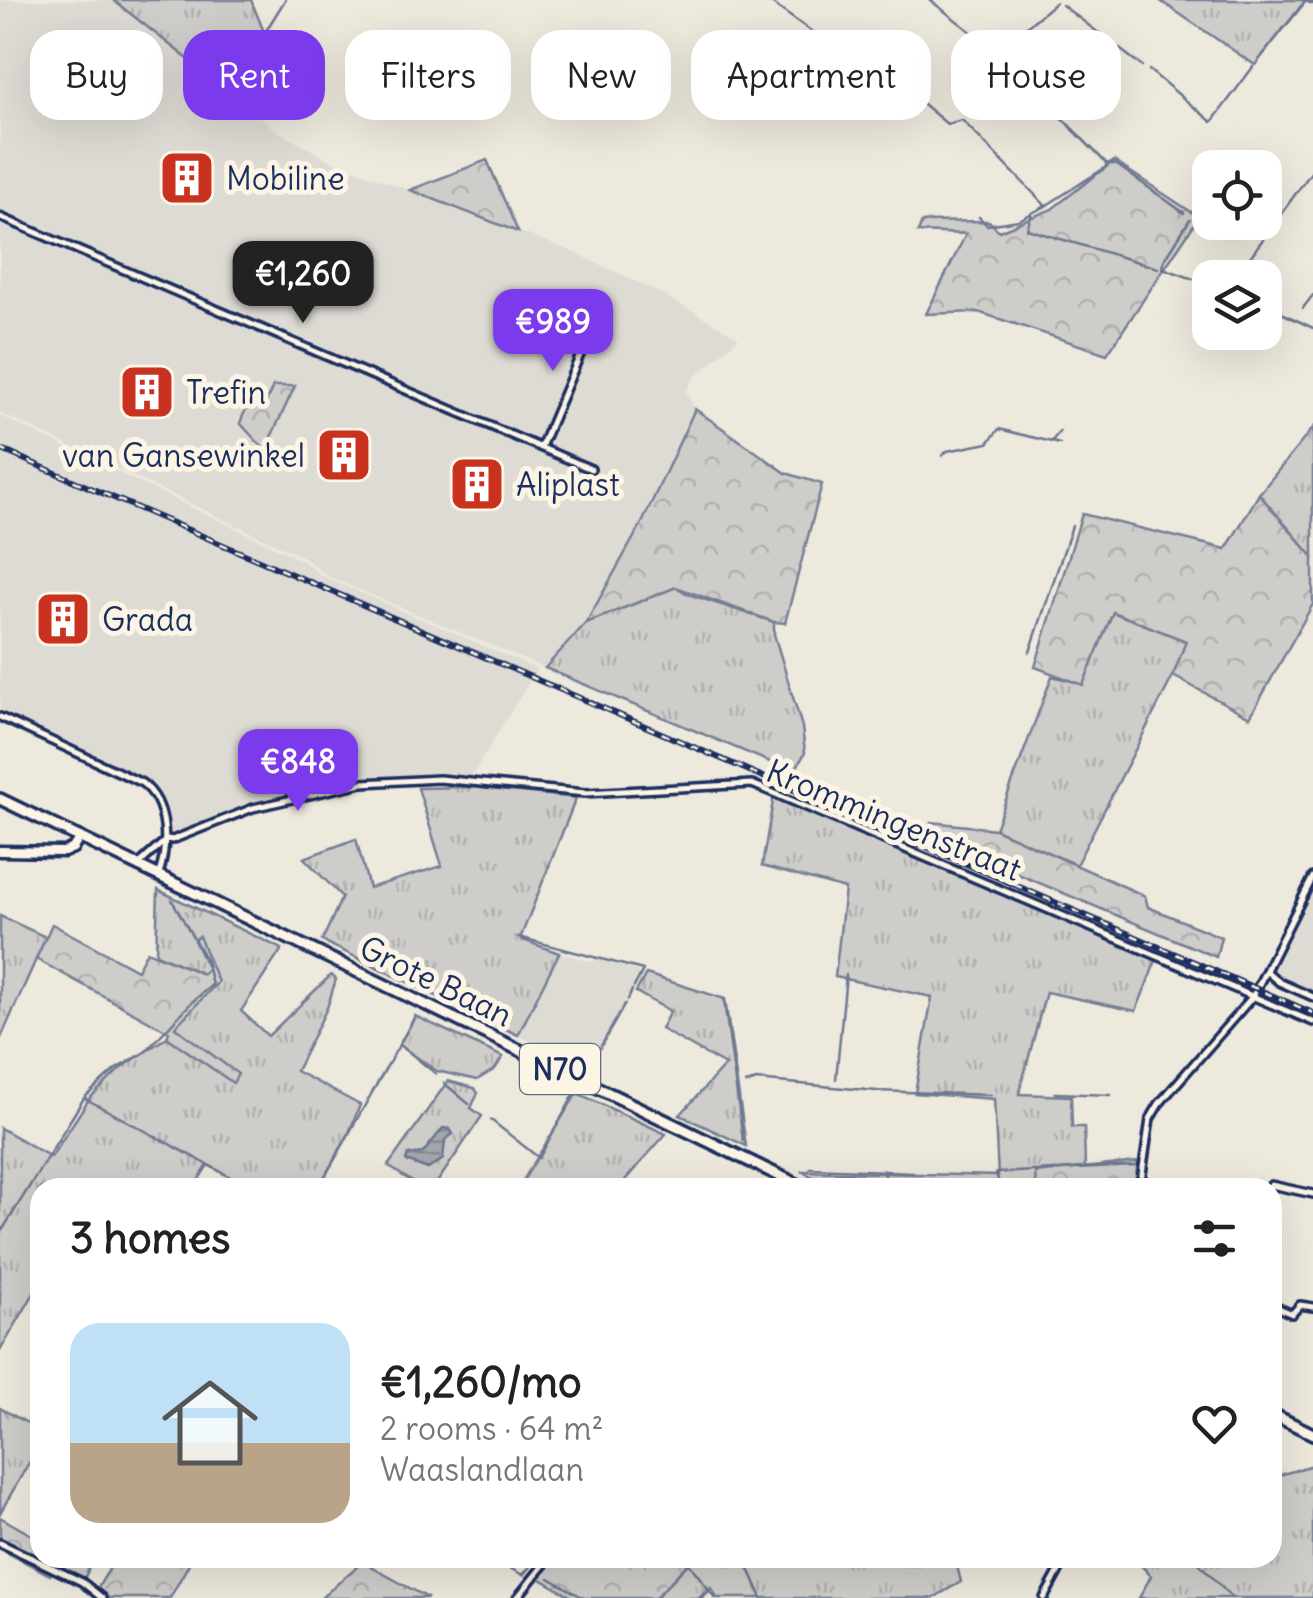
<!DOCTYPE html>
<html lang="en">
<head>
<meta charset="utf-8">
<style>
  body { margin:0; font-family:Delius,sans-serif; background:#f6f6f6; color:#222; height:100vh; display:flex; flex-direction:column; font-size:38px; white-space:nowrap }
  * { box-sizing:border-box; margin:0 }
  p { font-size:32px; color:#767676 }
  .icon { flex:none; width:55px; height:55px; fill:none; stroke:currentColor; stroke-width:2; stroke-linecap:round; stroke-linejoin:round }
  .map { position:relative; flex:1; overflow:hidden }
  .sheet { position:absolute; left:30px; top:1178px; width:1252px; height:390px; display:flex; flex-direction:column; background:#fff; border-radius:30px; box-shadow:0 10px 40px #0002 }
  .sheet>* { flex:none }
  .top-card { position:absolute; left:30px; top:30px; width:1255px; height:90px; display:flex; gap:20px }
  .buttons { position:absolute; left:1192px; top:150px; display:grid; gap:20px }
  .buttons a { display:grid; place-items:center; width:90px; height:90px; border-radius:20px; background:#fff; box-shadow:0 10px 40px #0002; font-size:50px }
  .price { position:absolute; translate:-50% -85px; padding:0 22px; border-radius:20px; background:#7c3aed; color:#fff; font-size:32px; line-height:65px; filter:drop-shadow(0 2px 5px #0008) }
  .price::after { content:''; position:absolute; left:50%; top:60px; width:30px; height:22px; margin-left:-15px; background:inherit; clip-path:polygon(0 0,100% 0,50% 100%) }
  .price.active { background:#222; color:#fff }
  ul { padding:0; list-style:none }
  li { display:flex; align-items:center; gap:30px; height:250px; padding:0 40px }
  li+li { border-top:2px solid #e0e0e0 }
  li span { display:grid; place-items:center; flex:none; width:280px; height:200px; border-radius:30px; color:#555 }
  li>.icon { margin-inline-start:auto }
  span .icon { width:120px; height:120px; fill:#fffc; stroke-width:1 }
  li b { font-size:42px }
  h2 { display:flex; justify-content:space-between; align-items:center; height:120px; padding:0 40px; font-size:42px }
  .pill { padding:0 35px; border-radius:30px; background:#fff; box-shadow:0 10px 40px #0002; font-size:35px; line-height:90px }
  .pill.active { background:#7c3aed; color:#fff }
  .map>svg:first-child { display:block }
  .built { fill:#dedbd4 }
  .grass { fill:url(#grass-tufts); stroke:#757e94; stroke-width:2.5 }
  .forest { fill:url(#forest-crowns); stroke:#757e94; stroke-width:2.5 }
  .water { fill:url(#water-rules); stroke:#6c778f; stroke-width:2.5 }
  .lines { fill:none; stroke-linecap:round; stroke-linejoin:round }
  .stream { stroke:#6c778f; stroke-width:2.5 }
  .street-casing { stroke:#1b2f5e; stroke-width:12 }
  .secondary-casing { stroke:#1b2f5e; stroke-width:15 }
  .primary-casing { stroke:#1b2f5e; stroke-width:16 }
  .street { stroke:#fcf5e5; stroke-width:5 }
  .secondary { stroke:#fcf5e5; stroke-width:8 }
  .primary { stroke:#fcf5e5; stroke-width:9 }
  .rail-casing { stroke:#1b2f5e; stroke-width:6 }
  .rail { stroke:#fcf5e5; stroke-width:2.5; stroke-dasharray:8; stroke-linecap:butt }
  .labels { text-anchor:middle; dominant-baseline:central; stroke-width:10; stroke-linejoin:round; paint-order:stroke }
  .shield { fill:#fcf5e5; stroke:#5e6a86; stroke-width:2.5 }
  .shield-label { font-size:30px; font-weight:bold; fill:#1b2f5e }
  .poi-label { font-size:32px; fill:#1b2f5e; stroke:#fcf5e5; text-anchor:start }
  .street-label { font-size:32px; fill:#1b2f5e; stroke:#fcf5e5 }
</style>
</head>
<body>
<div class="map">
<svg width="1313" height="1598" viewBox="0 0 1313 1598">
  <defs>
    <pattern id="grass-tufts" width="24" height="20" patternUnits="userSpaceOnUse" patternTransform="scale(2.5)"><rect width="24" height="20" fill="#cfcdca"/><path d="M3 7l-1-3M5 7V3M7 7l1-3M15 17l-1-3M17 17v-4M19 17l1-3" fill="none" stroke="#b1b0b0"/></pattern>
    <pattern id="forest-crowns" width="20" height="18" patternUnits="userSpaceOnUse" patternTransform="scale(2.5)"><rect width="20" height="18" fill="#cfcdca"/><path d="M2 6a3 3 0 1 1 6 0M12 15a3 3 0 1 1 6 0" fill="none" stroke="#b1b0b0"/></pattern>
    <pattern id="water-rules" width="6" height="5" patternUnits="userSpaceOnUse" patternTransform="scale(2.5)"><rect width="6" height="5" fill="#a2a7af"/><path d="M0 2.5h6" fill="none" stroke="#838892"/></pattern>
  </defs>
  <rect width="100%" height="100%" fill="#eee9dd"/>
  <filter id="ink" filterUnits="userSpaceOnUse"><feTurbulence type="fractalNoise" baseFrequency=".01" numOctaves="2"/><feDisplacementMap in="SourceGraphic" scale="20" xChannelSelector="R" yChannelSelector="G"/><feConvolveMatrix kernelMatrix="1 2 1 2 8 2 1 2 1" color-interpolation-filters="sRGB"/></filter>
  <g filter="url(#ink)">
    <g class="built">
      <path d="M0 0H113L279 132 329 160 576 253 666 296 739 338 696 376 686 391 695 409 643 521 586 623 544 668 327 576 303 557 0 413Z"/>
      <path d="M0 416 283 551 308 564 320 575 537 669 468 782 362 790 253 814 175 845 165 808 150 792 0 722Z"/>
      <path d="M1313 885V993L1270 974Z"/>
      <path d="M559 953 593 962 595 958 646 974 585 1068 518 1035Z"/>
    </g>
    <g class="grass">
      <path d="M113 0H251L264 32 235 96Z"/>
      <path d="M1159 0H1313V3L1305 1 1255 65Z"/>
      <path d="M1313 428V557L1259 494Z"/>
      <path d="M676 587 688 594 774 622V634L802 727 805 753 794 772 545 668 586 623Z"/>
      <path d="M1112 612 1187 641 1173 676 1076 865 995 829 1052 676 1083 684Z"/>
      <path d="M473 787 576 798 520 939 559 953 518 1035 322 941 342 897 304 858 356 839 369 888 442 866 418 788Z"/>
      <path d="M774 795 1157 958 1136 1011 1046 992 1019 1094 1071 1096 1072 1127H1084L1085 1168 1036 1173V1188L834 1187 801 1171 998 1176 994 1099 915 1093 932 997 835 977 845 889 762 866Z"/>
      <path d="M158 890 282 949 241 1011 268 1036 331 975 336 979 327 1008 296 1071 360 1105 347 1138 319 1187H248L208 1165 194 1187 40 1188V1283L0 1351V1128L51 1157 89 1099 120 1069 167 1037 232 1082 237 1074 174 1027 217 982 194 940 208 969 203 974 156 954Z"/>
      <path d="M0 916 46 937 0 1040Z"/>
      <path d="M646 974 725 999 746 1146 680 1115 725 1065 661 1029 670 1011 636 992Z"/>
      <path d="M415 1016 503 1057 495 1069 477 1080 437 1071 399 1045Z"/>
      <path d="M448 1081 474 1088 478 1093 471 1108 482 1116 434 1187H420L388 1166Z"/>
      <path d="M577 1093 666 1134 619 1187H519Z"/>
      <path d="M0 1408 40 1430V1444L0 1513Z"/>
      <path d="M1313 1465V1598H1139L1151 1576 1134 1558H1272L1273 1477Z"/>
      <path d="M687 1558H955L961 1582 933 1598H717L712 1588 702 1598H655L690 1562Z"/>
    </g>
    <g class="forest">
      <path d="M487 160 518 232 410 190Z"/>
      <path d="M1114 161 1199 217 1107 354 978 312 926 314 966 234 918 232 922 222 989 221 999 231 1052 209Z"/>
      <path d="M273 386H295L265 450 240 423 247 406 266 402Z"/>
      <path d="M695 409 786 473 822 484 785 623 774 622 676 587 586 623 643 521Z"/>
      <path d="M1259 494 1313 557V604L1250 717 1173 676 1186 641 1113 612 1083 685 1035 667 1082 514 1226 549Z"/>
      <path d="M931 822 995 829 1145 896 1148 907 1221 937 1216 957 925 835Z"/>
      <path d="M52 924 137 970 147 951 203 974 208 969 194 940 199 936 218 982 175 1027 238 1074 233 1083 167 1037 169 1032 36 959Z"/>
      <path d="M1138 1162 1134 1187H1036L1035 1173Z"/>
      <path d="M0 1517 40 1540V1558H70L89 1568 84 1579 56 1564 50 1575 0 1549Z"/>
      <path d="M116 1558H192L170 1598H108L97 1589Z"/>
      <path d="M556 1558H687L690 1561 655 1598H574L539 1578Z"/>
      <path d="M362 1562 428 1598H321Z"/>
    </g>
    <path class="water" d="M443 1128 450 1129 453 1134 445 1140 443 1159 428 1169 406 1161 408 1155 423 1153Z"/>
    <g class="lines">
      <g class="stream">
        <path d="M767 0 818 36 883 71 947 124 962 120 1044 204V207L1032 213 1027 229 1158 268"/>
        <path d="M930 0 996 51"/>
        <path d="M1303 0 1313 4"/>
        <path d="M1062 5 1142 66"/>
        <path d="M1258 61 1306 1"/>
        <path d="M1149 70 1212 122 1253 67"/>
        <path d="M238 76 285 0"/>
        <path d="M967 112 1011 73"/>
        <path d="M1106 163 1117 165 1184 213"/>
        <path d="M1044 207 1106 167V163L997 52 1056 2"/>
        <path d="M979 217 987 225 1019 220 1032 213"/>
        <path d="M1190 219 1164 261 1163 268 1210 285"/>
        <path d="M1235 278 1312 171"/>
        <path d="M1265 305 1313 328"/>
        <path d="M1303 308 1313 295"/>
        <path d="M1052 441 1060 431"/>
        <path d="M942 456 947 451 988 443 999 429 1060 444"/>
        <path d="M1030 652 1072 526"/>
        <path d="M518 937 643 970 634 987"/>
        <path d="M628 1000 632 990"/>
        <path d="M724 1000 743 1140"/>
        <path d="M399 1044 436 1074"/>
        <path d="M589 1067 625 1004"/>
        <path d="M836 1079 846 975"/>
        <path d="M444 1083 469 1104"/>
        <path d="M746 1084 756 1080 877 1091 991 1095"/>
        <path d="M1055 1093 1111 1095"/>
        <path d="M86 1099 251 1188"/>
        <path d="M491 1120 539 1158 576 1091"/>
        <path d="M810 1168 913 1172"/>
        <path d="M885 1173V1188"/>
        <path d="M998 1180 996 1173 1135 1166"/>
        <path d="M322 1181 415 1017"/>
        <path d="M0 1234 84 1098 116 1069 145 1052 192 1002 212 985 206 960 172 900"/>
        <path d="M363 1558H366"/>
        <path d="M490 1558 523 1575 537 1558"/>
        <path d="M685 1558 715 1598"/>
        <path d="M744 1558 762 1598"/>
        <path d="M1194 1558 1232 1598"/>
        <path d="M549 1578 584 1598"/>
        <path d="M699 1598 708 1588"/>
      </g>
      <g class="street-casing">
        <g id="street">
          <path d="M0 217 591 469"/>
          <path d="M541 447 597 315"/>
          <path d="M0 717 142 783C169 803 168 846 159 874"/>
          <path d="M138 865 167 839 172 840 253 808 362 783 439 779 585 793 752 784 1313 1022"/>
          <path d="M1266 971 1279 982 1313 997"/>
          <path d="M1140 1188 1150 1119 1159 1104 1253 996 1313 877"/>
          <path d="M1269 1188 1271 1185 1313 1194"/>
          <path d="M1272 1305 1292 1314 1300 1305 1313 1307"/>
          <path d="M0 1543 82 1582 102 1598"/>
          <path d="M517 1598 549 1558"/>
          <path d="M1044 1598 1066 1558"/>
        </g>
      </g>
      <g class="secondary-casing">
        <path id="secondary" d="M0 851 64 852 73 848 80 837"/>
      </g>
      <g class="primary-casing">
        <g id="primary">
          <path d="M0 799 805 1188"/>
          <path d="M1272 1414 1313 1434"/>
        </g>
      </g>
      <use href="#street" class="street"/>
      <use href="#secondary" class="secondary"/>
      <use href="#primary" class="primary"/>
      <g class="rail-casing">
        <path id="rail" d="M0 449 1313 1013"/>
      </g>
      <use href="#rail" class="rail"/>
    </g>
  </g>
  <defs>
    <g id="building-square" transform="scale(2.875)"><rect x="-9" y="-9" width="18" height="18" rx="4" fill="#c8321e" stroke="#fcf5e5"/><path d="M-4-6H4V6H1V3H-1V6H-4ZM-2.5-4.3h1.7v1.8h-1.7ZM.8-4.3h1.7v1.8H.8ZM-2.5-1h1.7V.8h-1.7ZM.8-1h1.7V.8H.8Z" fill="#fff"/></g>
  </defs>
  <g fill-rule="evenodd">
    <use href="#building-square" x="187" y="178"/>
    <use href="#building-square" x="147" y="392"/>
    <use href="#building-square" x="344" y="455"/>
    <use href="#building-square" x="477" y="484"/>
    <use href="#building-square" x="63" y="619"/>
  </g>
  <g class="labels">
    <rect class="shield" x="520" y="1044" width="80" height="50" rx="8"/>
    <g class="shield-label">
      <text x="560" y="1069">N70</text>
    </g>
    <g class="poi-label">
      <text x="226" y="178">Mobiline</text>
      <text x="186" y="392">Trefin</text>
      <text x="305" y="455" text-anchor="end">van Gansewinkel</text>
      <text x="516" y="484">Aliplast</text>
      <text x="102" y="619">Grada</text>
    </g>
    <g class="street-label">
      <text transform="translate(894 820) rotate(22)">Krommingenstraat</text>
      <text transform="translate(436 981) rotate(26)">Grote Baan</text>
    </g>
  </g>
</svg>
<div class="buttons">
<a><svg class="icon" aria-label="locate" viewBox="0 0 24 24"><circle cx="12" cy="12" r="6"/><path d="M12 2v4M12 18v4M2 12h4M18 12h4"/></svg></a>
<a><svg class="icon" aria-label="layers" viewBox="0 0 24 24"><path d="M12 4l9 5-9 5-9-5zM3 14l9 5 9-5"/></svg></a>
</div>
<b class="price active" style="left:303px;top:326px">€1,260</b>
<b class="price" style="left:553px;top:374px">€989</b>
<b class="price" style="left:298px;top:814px">€848</b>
<div class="top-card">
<a class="pill">Buy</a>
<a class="pill active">Rent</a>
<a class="pill">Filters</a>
<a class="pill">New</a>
<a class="pill">Apartment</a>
<a class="pill">House</a>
</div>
<section class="sheet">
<h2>3 homes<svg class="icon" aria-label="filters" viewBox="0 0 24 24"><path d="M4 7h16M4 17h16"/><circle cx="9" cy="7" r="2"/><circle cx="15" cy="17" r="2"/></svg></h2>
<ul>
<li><span style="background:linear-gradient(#bfe0f5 60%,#b9a48a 0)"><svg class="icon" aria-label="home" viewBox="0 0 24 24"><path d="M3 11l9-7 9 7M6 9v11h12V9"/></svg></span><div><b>€1,260/mo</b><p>2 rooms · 64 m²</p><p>Waaslandlaan</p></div><svg class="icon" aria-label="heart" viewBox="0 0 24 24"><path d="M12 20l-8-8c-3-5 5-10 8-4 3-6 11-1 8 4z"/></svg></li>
</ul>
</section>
</div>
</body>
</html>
